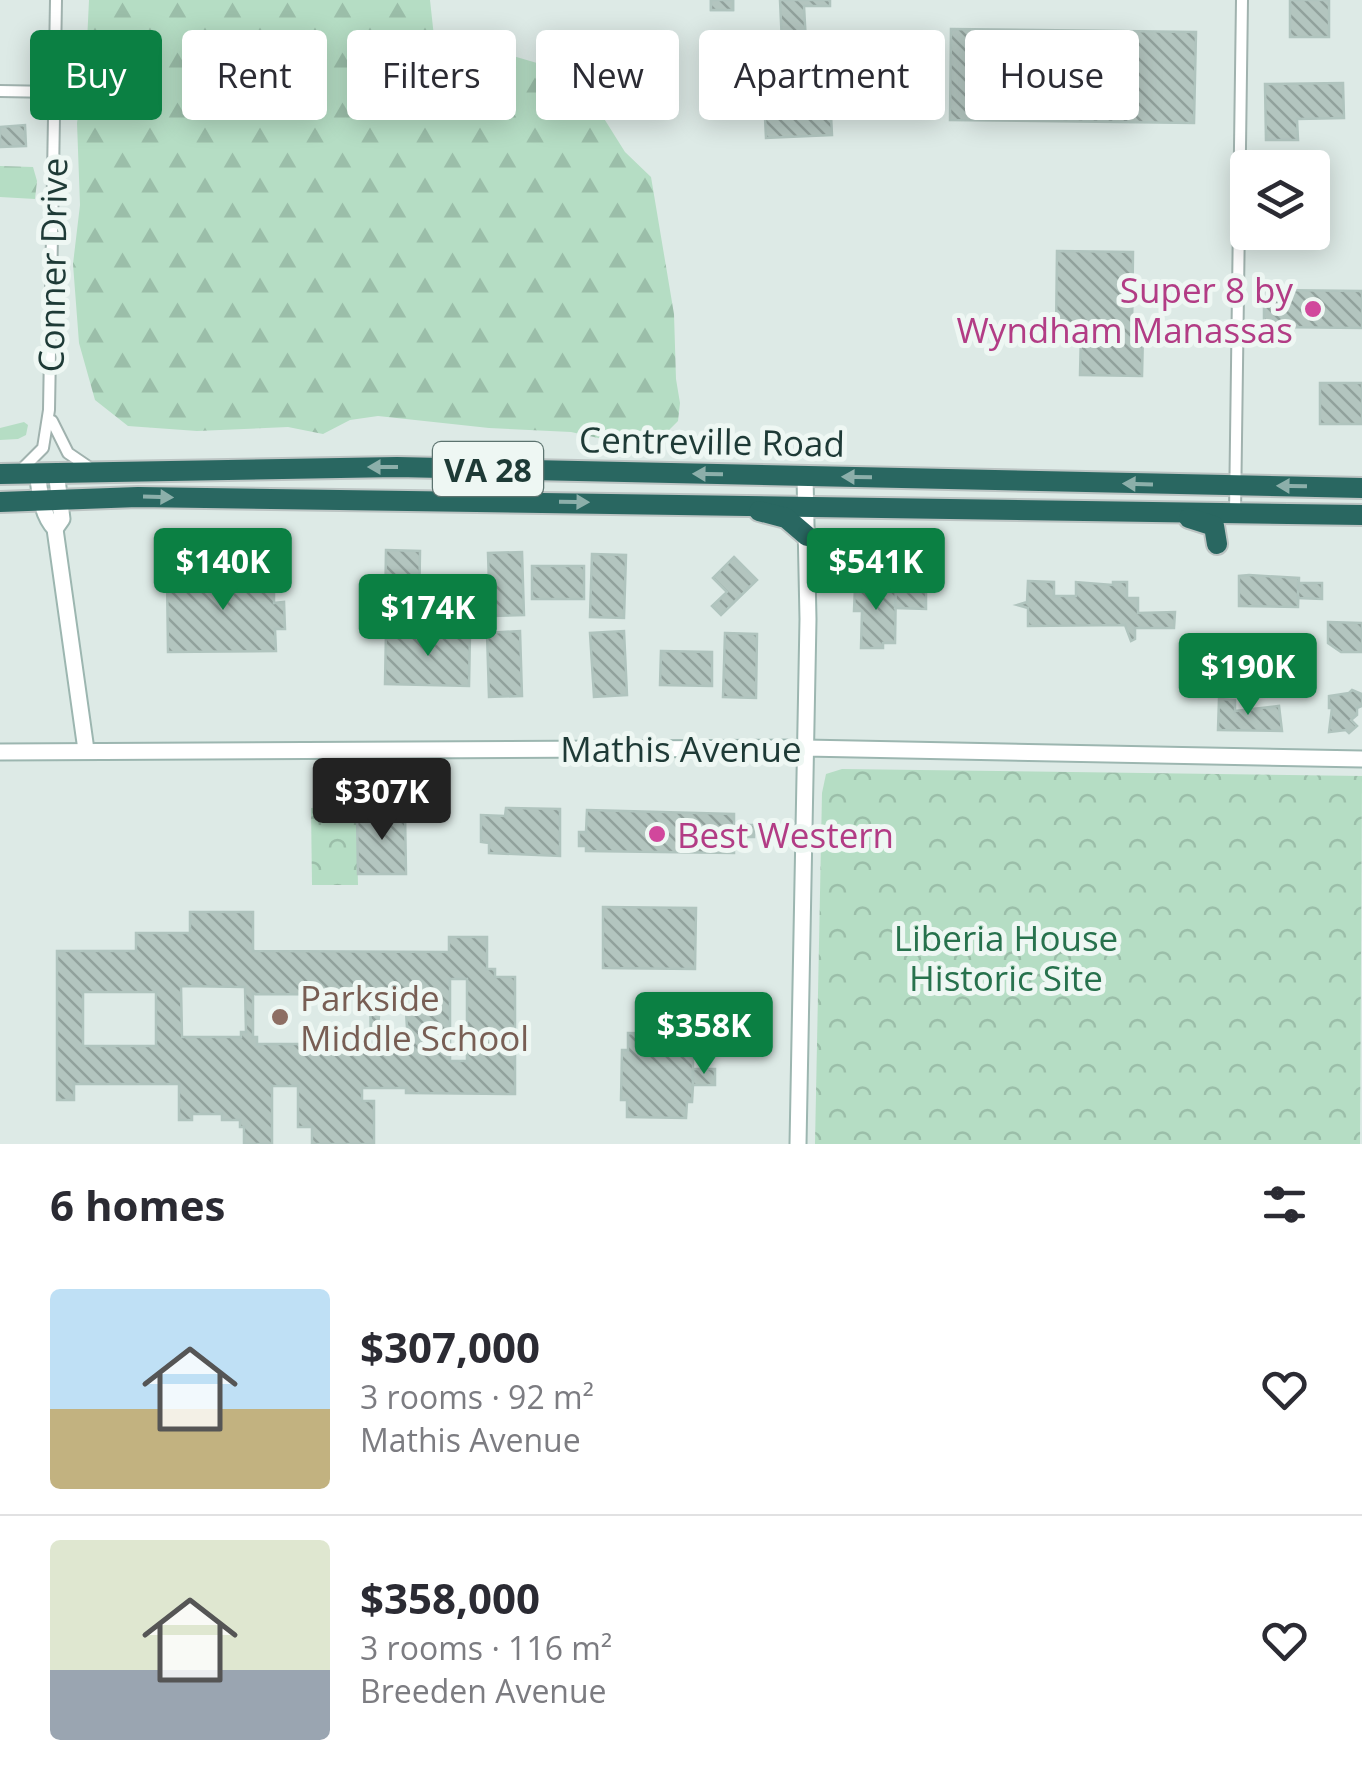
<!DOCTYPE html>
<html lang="en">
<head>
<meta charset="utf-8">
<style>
  body { margin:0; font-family:"Open Sans",sans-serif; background:#f7f7f7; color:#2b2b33; height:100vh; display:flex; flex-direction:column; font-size:38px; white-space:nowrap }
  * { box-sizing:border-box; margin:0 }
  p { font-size:32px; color:#7c7c81 }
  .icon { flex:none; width:55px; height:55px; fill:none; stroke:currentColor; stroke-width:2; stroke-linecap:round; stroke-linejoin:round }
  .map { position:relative; height:1144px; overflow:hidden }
  .side { display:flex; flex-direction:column; background:#fff; flex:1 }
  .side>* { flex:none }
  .top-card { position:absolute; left:30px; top:30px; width:1302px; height:90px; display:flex; gap:20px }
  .fabs { position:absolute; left:1230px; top:150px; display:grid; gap:20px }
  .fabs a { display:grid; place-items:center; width:100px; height:100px; border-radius:10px; background:#fff; box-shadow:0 5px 25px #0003; font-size:50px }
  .price { position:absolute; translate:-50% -85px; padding:0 22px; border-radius:10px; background:#0b8043; color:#fff; font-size:32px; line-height:65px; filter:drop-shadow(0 2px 5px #0008) }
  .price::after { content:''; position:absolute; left:50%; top:60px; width:30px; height:22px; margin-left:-15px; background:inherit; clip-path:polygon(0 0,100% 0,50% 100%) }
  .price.selected { background:#222; color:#fff }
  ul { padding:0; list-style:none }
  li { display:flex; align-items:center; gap:30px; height:250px; padding:0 50px }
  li+li { border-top:2px solid #e1e1e2 }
  li span { display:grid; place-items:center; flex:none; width:280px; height:200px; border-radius:10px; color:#555 }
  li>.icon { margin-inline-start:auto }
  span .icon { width:120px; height:120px; fill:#fffc; stroke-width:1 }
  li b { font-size:42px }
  h2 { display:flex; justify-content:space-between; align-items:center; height:120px; padding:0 50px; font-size:42px }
  .pill { padding:0 35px; border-radius:10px; background:#fff; box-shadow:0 5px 25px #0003; font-size:35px; line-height:90px }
  .pill.selected { background:#0b8043; color:#fff }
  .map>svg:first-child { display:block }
  .forest { fill:url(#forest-firs) }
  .park { fill:url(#park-crowns) }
  .building { fill:url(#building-back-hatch); stroke:#b0c4be; stroke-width:2.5; fill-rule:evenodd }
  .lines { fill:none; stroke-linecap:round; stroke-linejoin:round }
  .street-casing { stroke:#a0b2ae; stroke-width:14 }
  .secondary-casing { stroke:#9cb6b0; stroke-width:19 }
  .highway-casing { stroke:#bcc4c3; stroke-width:24 }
  .street { stroke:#fff; stroke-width:10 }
  .secondary { stroke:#fff; stroke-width:15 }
  .highway { stroke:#296761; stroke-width:20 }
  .oneway { fill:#8cafaa }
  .hotel-dot { fill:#d1479c; stroke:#eef7f3; stroke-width:4 }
  .education-dot { fill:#8d6e63; stroke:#eef7f3; stroke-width:4 }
  .labels { text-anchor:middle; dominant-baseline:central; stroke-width:10; stroke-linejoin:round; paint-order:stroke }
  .shield { fill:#eef7f3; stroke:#5c736f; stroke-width:2.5 }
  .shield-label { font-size:32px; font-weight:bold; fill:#1e3a36 }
  .street-label { font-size:35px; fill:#1e3a36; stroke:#eef7f3 }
  .hotel-label { font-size:35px; fill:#b23c85; stroke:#eef7f3; text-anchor:end }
  .park-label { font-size:35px; fill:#27724d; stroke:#eef7f3 }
  .education-label { font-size:35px; fill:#785e54; stroke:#eef7f3; text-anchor:start }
</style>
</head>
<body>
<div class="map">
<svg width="1362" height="1144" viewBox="0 0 1362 1144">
  <defs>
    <pattern id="forest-firs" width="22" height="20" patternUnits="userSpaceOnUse" patternTransform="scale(2.5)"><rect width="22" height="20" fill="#b5ddc4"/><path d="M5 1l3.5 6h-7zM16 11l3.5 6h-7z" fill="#9bbea9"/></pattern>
    <pattern id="park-crowns" width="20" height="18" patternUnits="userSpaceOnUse" patternTransform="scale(2.5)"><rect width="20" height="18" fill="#b5ddc4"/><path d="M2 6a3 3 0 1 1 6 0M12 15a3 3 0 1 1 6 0" fill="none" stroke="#9bbea9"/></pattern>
    <pattern id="building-back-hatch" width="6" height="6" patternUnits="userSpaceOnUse" patternTransform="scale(2.5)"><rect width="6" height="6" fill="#b3c5bf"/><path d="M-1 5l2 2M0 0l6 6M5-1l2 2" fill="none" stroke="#91a19c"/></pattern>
  </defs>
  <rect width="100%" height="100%" fill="#ddeae6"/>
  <g class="forest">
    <path d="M89 0H430L435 46 469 43 571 73 588 93 625 152 651 177 674 314 676 379 680 403 678 421 666 433 645 434 621 443 571 432 489 428 378 416 350 420 323 434 288 427 197 431 128 426 95 400 79 343 73 264 80 205 77 123 86 63Z"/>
    <path d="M0 166 33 167 37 181 35 199 0 197Z"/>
    <path d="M24 422 28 425 26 435 18 439 0 440V428Z"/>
  </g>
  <g class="park">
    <path d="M842 769 1362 776 1360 1144H815L822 793 826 774Z"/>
    <path d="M356 807 358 885H312L311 808Z"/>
  </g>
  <g class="building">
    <rect x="711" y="0" width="22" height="10"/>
    <rect x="711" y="0" width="22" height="10"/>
    <path d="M780 0H830V6H804L806 43 827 42 828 59 802 60 804 115H831L832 135 766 138 765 117 791 116 790 97 759 98 758 79 791 78 790 59 766 60 765 44 782 43Z"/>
    <rect x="1290" y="0" width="39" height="37"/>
    <path d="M951 29 1196 32 1194 123 950 120Z"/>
    <path d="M1343 83 1344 118 1297 119 1298 140H1266L1265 84Z"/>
    <path d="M25 125 26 146 0 147V127Z"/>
    <path d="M1057 251 1133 252 1132 333H1143L1142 376 1080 375 1081 334H1056Z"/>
    <path d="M1264 290 1362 291V328L1264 327Z"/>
    <rect x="1320" y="383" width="42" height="41"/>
    <path d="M386 550 420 551 419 614H385Z"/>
    <path d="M522 552 524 615 490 616 488 553Z"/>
    <path d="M592 554 626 555 624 618 590 617Z"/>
    <path d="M734 557 757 580 721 615 712 606 727 592 713 578Z"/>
    <rect x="532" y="566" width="52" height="33"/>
    <path d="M274 574V603L284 602 285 629H275L276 651 168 652 167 576Z"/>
    <path d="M1249 575 1299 578 1298 607 1239 606V576Z"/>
    <path d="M864 577 869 583H896L895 643H883V648H861L862 611H854L855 587H862L858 583Z"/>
    <path d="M1028 581 1054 582V596H1076V582L1113 585V582H1127V598H1138V613L1175 612 1174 628H1135V639L1131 641 1125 625 1028 626V608L1017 605 1027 602Z"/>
    <path d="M1298 583H1322V599L1298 598Z"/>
    <path d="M896 592H926V609L895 608Z"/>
    <path d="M1328 622 1362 623V652H1341L1328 643Z"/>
    <path d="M386 631 470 633 469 686 385 684Z"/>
    <path d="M520 631 522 696 489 697 487 633Z"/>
    <path d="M624 631 627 695 594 697 590 633Z"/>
    <path d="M725 633 757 634 756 698 723 697Z"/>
    <path d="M661 651 712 652V686L660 685Z"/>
    <path d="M1352 690 1362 694V706L1357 708V715L1351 720 1357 726 1349 733 1346 730 1329 732 1332 708H1329V696L1349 693Z"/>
    <path d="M1219 699 1235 700V711L1279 706 1282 731 1218 730Z"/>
    <path d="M506 808 560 809V856L489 853V843L481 842V815L505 816Z"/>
    <path d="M587 810 734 814V853L586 851V846H579V832H586Z"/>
    <path d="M405 812 406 874H358L357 813Z"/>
    <rect x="734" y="825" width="20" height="12"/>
    <path d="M603 907 696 908 695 969 603 968Z"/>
    <path d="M190 912H253V951L449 952V937H487V969H495V977H515V1094L406 1093V1088H362V1101H374V1144H312V1127H298V1086H272V1144H244V1127H240V1120H222V1114H192V1120H179V1084H74V1100H57V951H136V933H190ZM450 979H467V1061H450ZM181 986 245 987 246 1032H241V1037H182ZM83 992H156V1046H83ZM253 994 405 995 408 1044H257V1037H253Z"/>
    <path d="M370 995H376L379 1016 376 1044H371Z"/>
    <path d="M628 1033 688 1034V1052H693V1085L692 1102H687L686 1118 627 1117V1100H621L622 1050H628Z"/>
    <rect x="693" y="1069" width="22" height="16"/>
  </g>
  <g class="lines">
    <g class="street-casing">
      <g id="street">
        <path d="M0 91 55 92"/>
        <path d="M52 421 68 453 90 468"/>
        <path d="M22 469 43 448 49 410 56 0"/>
        <path d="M1235 512 1242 0"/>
      </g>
    </g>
    <g class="secondary-casing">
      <g id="secondary">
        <path d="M37 472C40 492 41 514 55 529L86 750"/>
        <path d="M55 529 62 519 56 471"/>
        <path d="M0 752 805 748 1362 759"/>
        <path d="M798 1144 808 619 805 476"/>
      </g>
    </g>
    <g class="highway-casing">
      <g id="highway">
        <path d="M0 474 397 467 1362 488"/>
        <path d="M0 502 138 497 1362 515"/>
        <path d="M759 511 786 518 807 536"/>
        <path d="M1189 518 1214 526 1217 544"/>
      </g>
    </g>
    <use href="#street" class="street"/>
    <use href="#secondary" class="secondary"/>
    <use href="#highway" class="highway"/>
  </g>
  <defs><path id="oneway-solid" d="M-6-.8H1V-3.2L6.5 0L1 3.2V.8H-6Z" transform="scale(2.5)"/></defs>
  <g class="oneway">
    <use href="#oneway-solid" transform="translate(383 467) rotate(180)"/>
    <use href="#oneway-solid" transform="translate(708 474) rotate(-179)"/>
    <use href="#oneway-solid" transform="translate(857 477) rotate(-179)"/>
    <use href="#oneway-solid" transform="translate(1138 484) rotate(-178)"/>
    <use href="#oneway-solid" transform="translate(1292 486) rotate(-179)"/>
    <use href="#oneway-solid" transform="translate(158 497) rotate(2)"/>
    <use href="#oneway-solid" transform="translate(574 502) rotate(1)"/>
  </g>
  <g class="hotel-dot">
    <circle cx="1313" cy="309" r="10"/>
    <circle cx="657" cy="834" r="10"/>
  </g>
  <circle class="education-dot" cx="280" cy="1017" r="10"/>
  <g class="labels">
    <rect class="shield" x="433" y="442" width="110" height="54" rx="8"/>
    <g class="shield-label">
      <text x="488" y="469">VA 28</text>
    </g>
    <g class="street-label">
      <text transform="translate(52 265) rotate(-89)">Conner Drive</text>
      <text transform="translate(712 441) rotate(1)">Centreville Road</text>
      <text x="681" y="748">Mathis Avenue</text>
    </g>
    <g class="hotel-label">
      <text x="1293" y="289">Super 8 by<tspan x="1293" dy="40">Wyndham Manassas</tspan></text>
      <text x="677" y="834" text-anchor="start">Best Western</text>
    </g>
    <g class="park-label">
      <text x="1006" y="937">Liberia House<tspan x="1006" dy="40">Historic Site</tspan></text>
    </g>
    <g class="education-label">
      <text x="300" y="997">Parkside<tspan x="300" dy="40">Middle School</tspan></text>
    </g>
  </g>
</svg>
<div class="fabs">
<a><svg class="icon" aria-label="layers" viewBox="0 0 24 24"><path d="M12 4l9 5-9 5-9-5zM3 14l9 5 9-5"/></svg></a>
</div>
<b class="price" style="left:223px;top:613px">$140K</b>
<b class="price" style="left:876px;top:613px">$541K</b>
<b class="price" style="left:428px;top:659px">$174K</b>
<b class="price" style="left:1248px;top:718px">$190K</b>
<b class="price selected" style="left:382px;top:843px">$307K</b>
<b class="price" style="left:704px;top:1077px">$358K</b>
<div class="top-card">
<a class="pill selected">Buy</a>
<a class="pill">Rent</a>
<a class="pill">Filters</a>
<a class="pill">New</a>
<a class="pill">Apartment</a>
<a class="pill">House</a>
</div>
</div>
<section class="side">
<h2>6 homes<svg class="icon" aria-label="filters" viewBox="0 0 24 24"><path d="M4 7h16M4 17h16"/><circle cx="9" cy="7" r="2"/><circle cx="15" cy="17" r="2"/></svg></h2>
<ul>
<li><span style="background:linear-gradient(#bfe0f5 60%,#c2b280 0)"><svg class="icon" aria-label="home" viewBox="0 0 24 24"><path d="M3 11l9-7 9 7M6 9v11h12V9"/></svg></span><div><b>$307,000</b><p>3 rooms · 92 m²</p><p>Mathis Avenue</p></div><svg class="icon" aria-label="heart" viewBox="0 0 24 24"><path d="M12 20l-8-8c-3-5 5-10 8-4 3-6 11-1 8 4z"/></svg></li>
<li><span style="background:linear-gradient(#dfe7d0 65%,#9aa5b1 0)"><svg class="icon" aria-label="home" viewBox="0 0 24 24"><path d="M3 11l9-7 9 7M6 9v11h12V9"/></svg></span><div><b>$358,000</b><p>3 rooms · 116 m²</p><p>Breeden Avenue</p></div><svg class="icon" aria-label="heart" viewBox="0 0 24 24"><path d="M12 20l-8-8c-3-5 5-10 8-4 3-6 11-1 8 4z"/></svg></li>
</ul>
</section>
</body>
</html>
